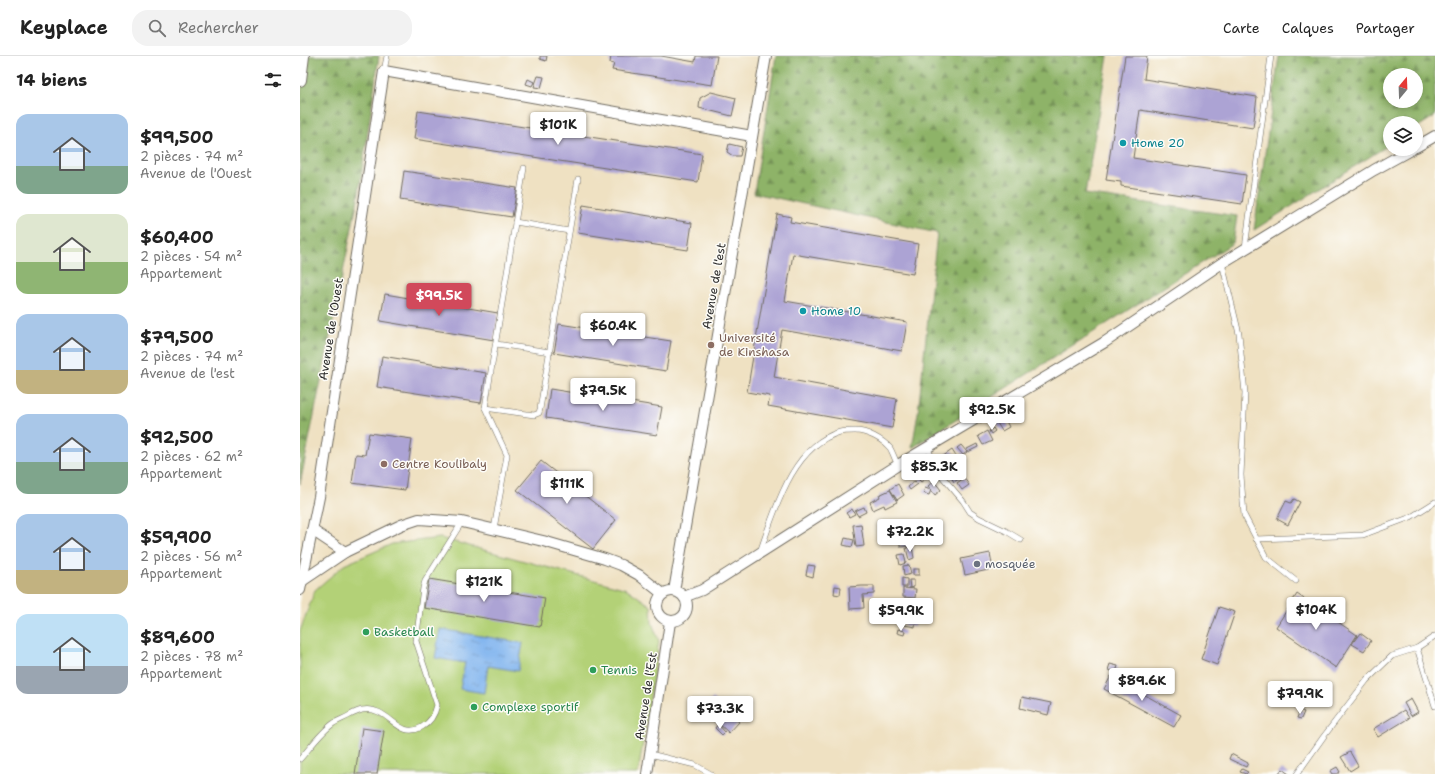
<!DOCTYPE html>
<html lang="fr">
<head>
<meta charset="utf-8">
<style>
  body { margin:0; font-family:"Shantell Sans",sans-serif; background:#f2f2f2; color:#222; height:100vh; display:flex; flex-direction:column; font-size:15px; white-space:nowrap }
  * { box-sizing:border-box; margin:0 }
  p { font-size:13px; color:#767676 }
  .icon { flex:none; width:22px; height:22px; fill:none; stroke:currentColor; stroke-width:2; stroke-linecap:round; stroke-linejoin:round }
  .map { position:relative; flex:1; overflow:hidden }
  .panel { display:flex; flex-direction:column; background:#fff; width:300px }
  .panel>* { flex:none }
  .needle { width:26px; rotate:19deg }
  .fabs { position:absolute; left:1083px; top:12px; display:grid; gap:8px }
  .fabs a { display:grid; place-items:center; width:40px; height:40px; border-radius:50%; background:#fff; box-shadow:0 2px 6px #0003; font-size:20px }
  .price { position:absolute; translate:-50% -34px; padding:0 9px; border-radius:4px; background:#fff; color:#222; font-size:13px; line-height:26px; filter:drop-shadow(0 1px 2px #0008) }
  .price::after { content:''; position:absolute; left:50%; top:24px; width:12px; height:9px; margin-left:-6px; background:inherit; clip-path:polygon(0 0,100% 0,50% 100%) }
  .price.current { background:#d1495b; color:#fff }
  ul { padding:0; list-style:none }
  li { display:flex; align-items:center; gap:12px; height:100px; padding:0 16px }
  li span { display:grid; place-items:center; flex:none; width:112px; height:80px; border-radius:12px; color:#555 }
  li>.icon { margin-inline-start:auto }
  span .icon { width:48px; height:48px; fill:#fffc; stroke-width:1 }
  li b { font-size:17px }
  h2 { display:flex; justify-content:space-between; align-items:center; height:48px; padding:0 16px; font-size:17px }
  header { display:flex; align-items:center; gap:24px; box-sizing:border-box; height:56px; padding:0 20px; background:#fff; border-bottom:1px solid #e0e0e0 }
  header strong { font-size:19px }
  nav { display:flex; gap:22px; margin-inline-start:auto; font-size:14px }
  .search { width:280px; height:36px; background:#f2f2f2; display:flex; align-items:center; gap:10px; box-sizing:border-box; padding:0 14px; border-radius:16px; color:#767676; font-size:15px }
  main { display:flex; flex:1; min-height:0 }
  .map>svg:first-child { display:block }
  .grass { fill:#b3d177; stroke:#6f7e51 }
  .forest { fill:url(#forest-firs); stroke:#5c6f4a; fill-rule:evenodd }
  .water { fill:url(#water-ripples); stroke:#56708d }
  .building { fill:#aca3d4 }
  .lines { fill:none; stroke-linecap:round; stroke-linejoin:round }
  .service-casing { stroke:#706b60; stroke-width:6 }
  .minor-casing { stroke:#706b60; stroke-width:12 }
  .tertiary-casing { stroke:#706b60; stroke-width:14 }
  .service { stroke:#fff; stroke-width:5 }
  .minor { stroke:#fff; stroke-width:10 }
  .tertiary { stroke:#fff; stroke-width:12 }
  .culture-dot { fill:#0f9aa8; stroke:#fdfcf7; stroke-width:1.5 }
  .education-dot { fill:#8d6e63; stroke:#fdfcf7; stroke-width:1.5 }
  .worship-dot { fill:#6b7280; stroke:#fdfcf7; stroke-width:1.5 }
  .leisure-dot { fill:#2e9e5b; stroke:#fdfcf7; stroke-width:1.5 }
  .labels { text-anchor:middle; dominant-baseline:central; stroke-width:3; stroke-linejoin:round; paint-order:stroke }
  .culture-label { font-size:12px; fill:#0d838f; stroke:#fdfcf7; text-anchor:start }
  .street-label { font-size:12px; fill:#2b2b2b; stroke:#fdfcf7 }
  .education-label { font-size:12px; fill:#785e54; stroke:#fdfcf7; text-anchor:start }
  .worship-label { font-size:12px; fill:#5b616d; stroke:#fdfcf7; text-anchor:start }
  .leisure-label { font-size:12px; fill:#27864d; stroke:#fdfcf7; text-anchor:start }
</style>
</head>
<body>
<header>
<strong>Keyplace</strong>
<div class="search"><svg class="icon" aria-label="search" viewBox="0 0 24 24"><circle cx="10" cy="10" r="6"/><path d="M15 15l6 6"/></svg>Rechercher</div>
<nav><a>Carte</a><a>Calques</a><a>Partager</a></nav>
</header>
<main>
<section class="panel">
<h2>14 biens<svg class="icon" aria-label="filters" viewBox="0 0 24 24"><path d="M4 7h16M4 17h16"/><circle cx="9" cy="7" r="2"/><circle cx="15" cy="17" r="2"/></svg></h2>
<ul>
<li><span style="background:linear-gradient(#a9c7e8 65%,#7fa58c 0)"><svg class="icon" aria-label="home" viewBox="0 0 24 24"><path d="M3 11l9-7 9 7M6 9v11h12V9"/></svg></span><div><b>$99,500</b><p>2 pièces · 74 m²</p><p>Avenue de l'Ouest</p></div></li>
<li><span style="background:linear-gradient(#dfe7d0 60%,#8fb573 0)"><svg class="icon" aria-label="home" viewBox="0 0 24 24"><path d="M3 11l9-7 9 7M6 9v11h12V9"/></svg></span><div><b>$60,400</b><p>2 pièces · 54 m²</p><p>Appartement</p></div></li>
<li><span style="background:linear-gradient(#a9c7e8 70%,#c2b280 0)"><svg class="icon" aria-label="home" viewBox="0 0 24 24"><path d="M3 11l9-7 9 7M6 9v11h12V9"/></svg></span><div><b>$79,500</b><p>2 pièces · 74 m²</p><p>Avenue de l'est</p></div></li>
<li><span style="background:linear-gradient(#a9c7e8 60%,#7fa58c 0)"><svg class="icon" aria-label="home" viewBox="0 0 24 24"><path d="M3 11l9-7 9 7M6 9v11h12V9"/></svg></span><div><b>$92,500</b><p>2 pièces · 62 m²</p><p>Appartement</p></div></li>
<li><span style="background:linear-gradient(#a9c7e8 70%,#c2b280 0)"><svg class="icon" aria-label="home" viewBox="0 0 24 24"><path d="M3 11l9-7 9 7M6 9v11h12V9"/></svg></span><div><b>$59,900</b><p>2 pièces · 56 m²</p><p>Appartement</p></div></li>
<li><span style="background:linear-gradient(#bfe0f5 65%,#9aa5b1 0)"><svg class="icon" aria-label="home" viewBox="0 0 24 24"><path d="M3 11l9-7 9 7M6 9v11h12V9"/></svg></span><div><b>$89,600</b><p>2 pièces · 78 m²</p><p>Appartement</p></div></li>
</ul>
</section>
<div class="map">
<svg width="1135" height="718" viewBox="0 0 1135 718">
  <defs>
    <pattern id="forest-firs" width="22" height="20" patternUnits="userSpaceOnUse"><rect width="22" height="20" fill="#8eb368"/><path d="M5 1l3.5 6h-7zM16 11l3.5 6h-7z" fill="#749256"/></pattern>
    <pattern id="water-ripples" width="26" height="14" patternUnits="userSpaceOnUse"><rect width="26" height="14" fill="#82b5ef"/><path d="M2 4q2-2 4 0t4 0M15 11q2-2 4 0t4 0" fill="none" stroke="#6b93c2"/></pattern>
  </defs>
  <rect width="100%" height="100%" fill="#fdfcf7"/>
  <filter id="ink" filterUnits="userSpaceOnUse"><feTurbulence type="fractalNoise" baseFrequency=".025" numOctaves="2"/><feDisplacementMap in="SourceGraphic" scale="8" xChannelSelector="R" yChannelSelector="G"/><feConvolveMatrix kernelMatrix="1 2 1 2 8 2 1 2 1" color-interpolation-filters="sRGB"/></filter>
  <filter id="wash" filterUnits="userSpaceOnUse"><feTurbulence type="fractalNoise" baseFrequency=".012" numOctaves="4" result="noise"/><feDisplacementMap in="SourceGraphic" scale="16" xChannelSelector="R" yChannelSelector="G"/><feGaussianBlur stdDeviation="0.9" result="paint"/><feColorMatrix in="noise" values="0 0 0 0 0 0 0 0 0 0 0 0 0 0 0 0 0 1.4 0 .05"/><feComposite in="paint" operator="in"/></filter>
  <g filter="url(#wash)">
    <rect width="100%" height="100%" fill="#efe1c2"/>
    <path class="grass" d="M140 482 327 533 351 550 352 567 359 585 338 718H0V575L15 534 44 509 92 488Z"/>
    <g class="forest">
      <path d="M6 0H79L58 142 0 428V45Z"/>
      <path d="M476 0H808L785 138 937 160 933 187 612 392 618 357 637 177 454 137Z"/>
      <path d="M979 0H1135V60L1116 72V67H1090V88L954 174ZM1090 19H1116V45H1090Z"/>
    </g>
    <path class="water" d="M140 573 223 587 218 615 188 610 184 637 160 633 165 607 135 602Z"/>
    <g id="blocks">
      <g class="building">
        <path d="M240 0H247L246 5 240 3Z"/>
        <path d="M311 0H361L395 6 396 0H417L412 29 312 14 314 8 310 7Z"/>
        <path d="M825 0H847L844 23 957 41 953 72 840 54 833 102 946 119 942 148 821 130V126L806 124Z"/>
        <path d="M238 20 244 21 241 32 234 31Z"/>
        <path d="M228 23 234 26 232 30 226 28Z"/>
        <path d="M411 36 436 42 432 60 399 52 400 42Z"/>
        <path d="M118 55 402 98 398 126 114 83Z"/>
        <path d="M429 88 442 91 440 100H433L427 96Z"/>
        <path d="M104 115 217 132 212 161 100 144Z"/>
        <path d="M283 149 392 167 388 194 278 177Z"/>
        <path d="M477 158 491 161 490 166 618 188 613 218 493 198 485 245 607 266 602 295 482 274 474 321 597 343 592 372 468 350 470 340 447 336Z"/>
        <path d="M85 238 198 257 194 284 80 265Z"/>
        <path d="M259 268 371 285 366 315 254 297Z"/>
        <path d="M82 300 186 317 181 347 77 331Z"/>
        <path d="M250 333 362 351 357 379 246 362Z"/>
        <path d="M705 363 709 371 702 375 697 367Z"/>
        <path d="M693 372 695 375 691 378 689 375Z"/>
        <path d="M687 375 692 385 683 389 678 380Z"/>
        <path d="M69 377 112 383 105 434 52 427 56 398 65 399Z"/>
        <path d="M677 388 678 391 668 396 667 393Z"/>
        <path d="M661 389 667 396 663 399 657 392Z"/>
        <path d="M652 394 659 405 646 414 639 403Z"/>
        <path d="M241 405 316 464 293 493 217 434Z"/>
        <path d="M655 409 659 415 650 420 646 414Z"/>
        <path d="M623 412 626 416 615 423 613 420Z"/>
        <path d="M660 415 663 420 654 426 651 421Z"/>
        <path d="M626 417 629 420 621 426 619 424Z"/>
        <path d="M664 422 669 429 662 434 657 427Z"/>
        <path d="M615 425 618 428 610 434 608 431Z"/>
        <path d="M634 425 641 434 635 439 628 430Z"/>
        <path d="M598 428 604 439 597 444 590 433Z"/>
        <path d="M625 432 631 434 629 439 623 437Z"/>
        <path d="M590 434 597 446 585 452 584 449 573 454 570 446 580 441 579 439Z"/>
        <path d="M994 443 1000 446 988 469 977 463 986 445 991 447Z"/>
        <path d="M564 451 566 456 558 460 555 455Z"/>
        <path d="M552 453 555 458 549 461 546 457Z"/>
        <path d="M600 465 601 468 596 469 595 466Z"/>
        <path d="M613 466 615 471 605 474 603 469Z"/>
        <path d="M561 468 564 490 556 491 553 469Z"/>
        <path d="M606 476 608 483 598 484 597 477Z"/>
        <path d="M545 482 554 484 552 491 543 489Z"/>
        <path d="M609 484 610 490 600 491V485Z"/>
        <path d="M612 491 614 502 609 504 606 492Z"/>
        <path d="M690 497 693 513 665 519 661 503Z"/>
        <path d="M604 498 606 507 600 509 598 499Z"/>
        <path d="M508 509 515 510 513 521 506 519Z"/>
        <path d="M609 509 611 518 604 520 603 510Z"/>
        <rect x="613" y="513" width="6" height="6"/>
        <path d="M602 522 607 523V531H602Z"/>
        <path d="M129 523 245 542 240 571 124 552Z"/>
        <path d="M609 524H614V531L610 532Z"/>
        <path d="M535 530 541 531 540 539 534 538Z"/>
        <path d="M562 530H574V538L563 539 564 552 550 553 549 531Z"/>
        <path d="M603 532 616 533 615 542 603 541Z"/>
        <path d="M997 538 1057 579 1036 612 976 571Z"/>
        <path d="M919 551 935 556 917 609 901 603Z"/>
        <path d="M605 560 616 563 615 571 604 569Z"/>
        <path d="M598 573 605 575 604 579 597 577Z"/>
        <path d="M1060 577 1071 585 1064 595 1052 588Z"/>
        <path d="M810 608 818 610 816 616 808 614Z"/>
        <path d="M811 620 881 659 874 671 804 633Z"/>
        <path d="M722 641 751 647 748 659 720 652Z"/>
        <path d="M413 642 439 666 429 677 403 653Z"/>
        <path d="M1111 643 1118 656 1111 660 1104 647Z"/>
        <path d="M1000 654 1004 656 1001 663 997 662Z"/>
        <path d="M1104 654 1109 662 1078 681 1073 673Z"/>
        <path d="M418 668 425 676 422 679 415 672Z"/>
        <path d="M62 672 84 675 77 718H55Z"/>
        <path d="M1050 696 1058 710 1050 715 1041 701Z"/>
        <path d="M931 698 948 707 946 711 929 703Z"/>
        <path d="M1037 711 1040 716 1037 718H1032L1030 715Z"/>
        <path d="M942 713 948 716 946 718 940 716Z"/>
        <path d="M982 713 989 718H978Z"/>
      </g>
    </g>
  </g>
  <g filter="url(#ink)">
    <use href="#blocks" fill-opacity="0" stroke="#706b60" stroke-width="1"/>
    <g class="lines">
      <g class="service-casing">
        <g id="service">
          <path d="M84 15 87 0"/>
          <path d="M215 166 269 175"/>
          <path d="M945 192 971 0"/>
          <path d="M922 207 939 278 945 337 941 419 944 459 966 501 996 525"/>
          <path d="M196 288 250 296"/>
          <path d="M185 352 234 359 239 357 240 353 278 123"/>
          <path d="M627 391 640 418 663 445 670 456 679 462 706 475 721 484"/>
          <path d="M194 473 207 399 185 352 224 112"/>
          <path d="M956 483 1063 479 1111 461 1135 446"/>
          <path d="M460 496C475 454 492 390 540 376 544 375 550 375 555 375 567 375 582 383 590 392 593 397 595 404 598 409"/>
          <path d="M1117 592 1135 580"/>
          <path d="M350 698 395 709 411 718"/>
          <path d="M0 703C10 692 21 676 34 667 39 664 45 662 50 659 54 657 58 655 62 654 90 649 97 685 122 671 131 666 135 658 137 649L116 585 123 532 125 525 162 466"/>
          <path d="M997 718 1024 680 1067 624 1092 600 1117 592 1135 650"/>
        </g>
      </g>
      <g class="minor-casing">
        <g id="minor">
          <path d="M1116 91 1135 80"/>
          <path d="M12 474 45 496"/>
          <path d="M2 525 45 496 101 469 119 463 162 466 243 485 305 503 321 509 339 519 363 538"/>
          <path d="M0 534 19 441 84 15 452 80"/>
          <circle cx="372" cy="550" r="15"/>
          <path d="M374 535 466 0"/>
          <path d="M384 541 402 534 598 409 805 286 922 207 1074 114 1112 93"/>
          <path d="M347 718 370 566"/>
        </g>
      </g>
      <g class="tertiary-casing">
        <path id="tertiary" d="M0 24 3 0"/>
      </g>
      <use href="#service" class="service"/>
      <use href="#minor" class="minor"/>
      <use href="#tertiary" class="tertiary"/>
    </g>
  </g>
  <g class="culture-dot">
    <circle cx="823" cy="87" r="4"/>
    <circle cx="503" cy="255" r="4"/>
  </g>
  <g class="education-dot">
    <circle cx="411" cy="289" r="4"/>
    <circle cx="84" cy="408" r="4"/>
  </g>
  <circle class="worship-dot" cx="677" cy="508" r="4"/>
  <g class="leisure-dot">
    <circle cx="66" cy="576" r="4"/>
    <circle cx="293" cy="614" r="4"/>
    <circle cx="174" cy="651" r="4"/>
  </g>
  <g class="labels">
    <g class="culture-label">
      <text x="831" y="87">Home 20</text>
      <text x="511" y="255">Home 10</text>
    </g>
    <g class="street-label">
      <text transform="translate(414 230) rotate(-80)">Avenue de l'est</text>
      <text transform="translate(31 273) rotate(-81)">Avenue de l'Ouest</text>
      <text transform="translate(346 640) rotate(-81)">Avenue de l'Est</text>
    </g>
    <g class="education-label">
      <text x="419" y="282">Université<tspan x="419" dy="14">de Kinshasa</tspan></text>
      <text x="92" y="408">Centre Koulibaly</text>
    </g>
    <g class="worship-label">
      <text x="685" y="508">mosquée</text>
    </g>
    <g class="leisure-label">
      <text x="74" y="576">Basketball</text>
      <text x="301" y="614">Tennis</text>
      <text x="182" y="651">Complexe sportif</text>
    </g>
  </g>
</svg>
<div class="fabs">
<a><svg class="needle" viewBox="-14 -14 28 28"><path d="M0-13l5 13h-10z" fill="#e53935"/><path d="M0 13l5-13h-10z" fill="#767676"/></svg></a>
<a><svg class="icon" aria-label="layers" viewBox="0 0 24 24"><path d="M12 4l9 5-9 5-9-5zM3 14l9 5 9-5"/></svg></a>
</div>
<b class="price" style="left:258px;top:90px">$101K</b>
<b class="price current" style="left:139px;top:261px">$99.5K</b>
<b class="price" style="left:313px;top:291px">$60.4K</b>
<b class="price" style="left:303px;top:356px">$79.5K</b>
<b class="price" style="left:692px;top:375px">$92.5K</b>
<b class="price" style="left:634px;top:432px">$85.3K</b>
<b class="price" style="left:267px;top:449px">$111K</b>
<b class="price" style="left:610px;top:497px">$72.2K</b>
<b class="price" style="left:184px;top:547px">$121K</b>
<b class="price" style="left:1016px;top:575px">$104K</b>
<b class="price" style="left:601px;top:576px">$59.9K</b>
<b class="price" style="left:842px;top:646px">$89.6K</b>
<b class="price" style="left:1000px;top:659px">$79.9K</b>
<b class="price" style="left:420px;top:674px">$73.3K</b>
</div>
</main>
</body>
</html>
